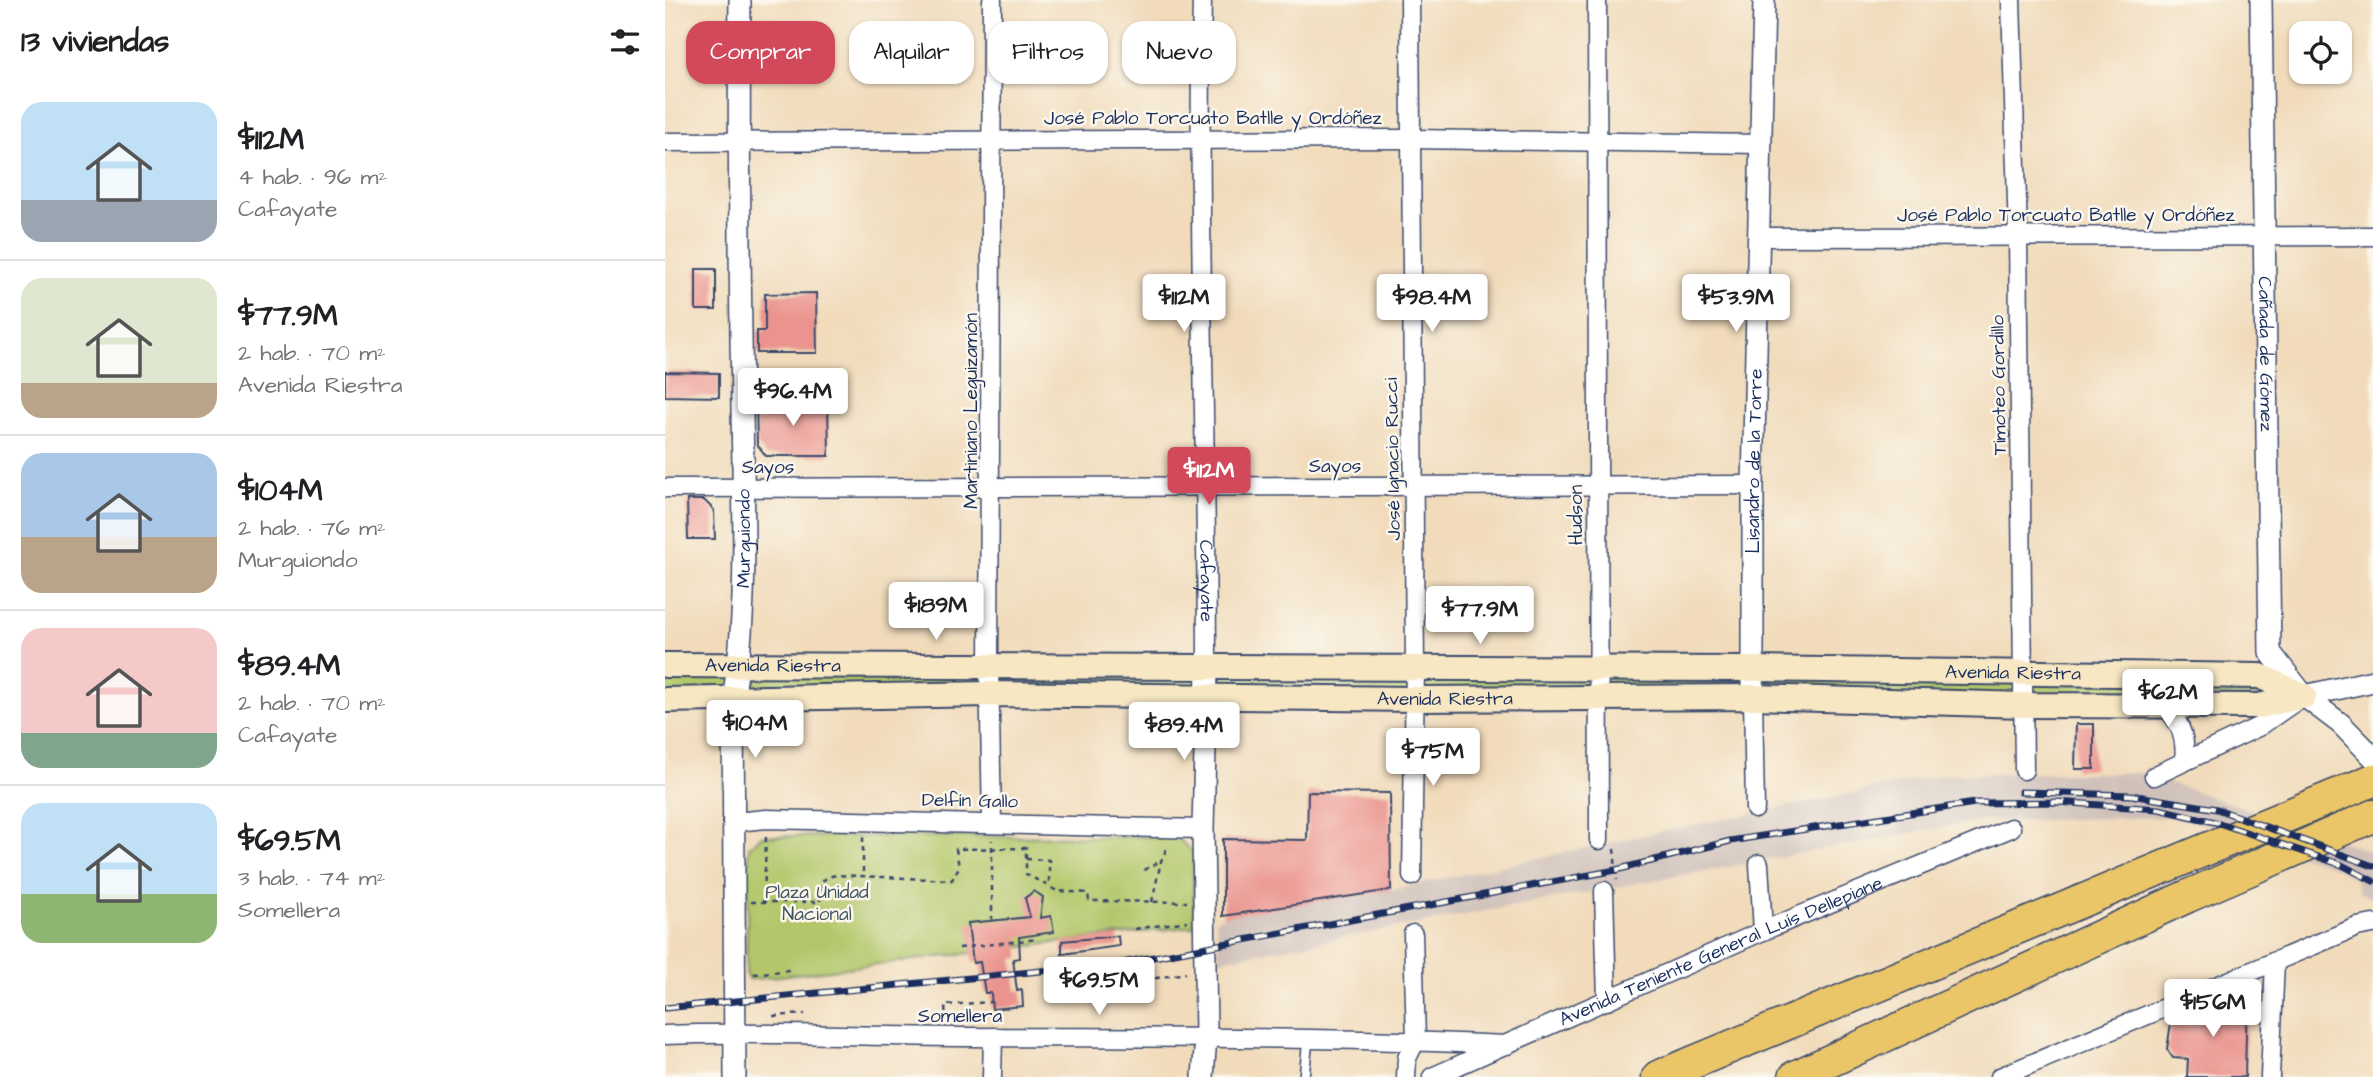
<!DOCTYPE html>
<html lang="es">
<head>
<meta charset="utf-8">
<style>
  body { margin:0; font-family:"Architects Daughter",sans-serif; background:#f2f2f2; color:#202124; height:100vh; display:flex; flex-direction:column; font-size:26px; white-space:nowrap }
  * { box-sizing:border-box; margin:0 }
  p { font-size:23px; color:#757577 }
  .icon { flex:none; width:38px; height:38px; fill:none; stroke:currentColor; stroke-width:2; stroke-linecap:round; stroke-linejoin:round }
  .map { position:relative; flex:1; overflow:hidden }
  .drawer { display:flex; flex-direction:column; background:#fff; width:665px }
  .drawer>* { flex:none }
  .guide { position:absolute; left:21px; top:21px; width:665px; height:63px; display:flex; gap:14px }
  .buttons { position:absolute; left:1624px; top:21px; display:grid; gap:14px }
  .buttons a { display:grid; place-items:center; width:63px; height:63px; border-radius:14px; background:#fff; box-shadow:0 2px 5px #0004; font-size:35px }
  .price { position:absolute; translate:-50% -60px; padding:0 16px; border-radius:7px; background:#fff; color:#222; font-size:23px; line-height:46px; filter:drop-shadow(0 2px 4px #0008) }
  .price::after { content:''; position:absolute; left:50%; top:42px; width:21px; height:16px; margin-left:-10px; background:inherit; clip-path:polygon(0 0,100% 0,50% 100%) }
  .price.selected { background:#d1495b; color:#fff }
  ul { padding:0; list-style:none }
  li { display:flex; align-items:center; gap:21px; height:175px; padding:0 21px }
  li+li { border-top:2px solid #e0e0e0 }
  li span { display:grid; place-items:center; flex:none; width:196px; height:140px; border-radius:21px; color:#555 }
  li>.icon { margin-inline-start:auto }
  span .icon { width:84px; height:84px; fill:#fffc; stroke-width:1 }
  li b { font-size:30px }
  h2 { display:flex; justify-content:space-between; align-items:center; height:84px; padding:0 21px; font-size:30px }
  .chip { padding:0 24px; border-radius:21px; background:#fff; box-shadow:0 2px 5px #0004; font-size:24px; line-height:63px }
  .chip.selected { background:#d1495b; color:#fff }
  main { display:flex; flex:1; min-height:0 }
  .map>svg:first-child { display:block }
  .industrial { fill:#cfc1ba }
  .green { fill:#b3c76a; stroke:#677b64; stroke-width:2 }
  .building { fill:#eb948f }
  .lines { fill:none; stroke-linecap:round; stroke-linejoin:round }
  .service-casing { stroke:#3b496c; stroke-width:12 }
  .minor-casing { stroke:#3b496c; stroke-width:21 }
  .tertiary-casing { stroke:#3b496c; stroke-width:24 }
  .secondary-casing { stroke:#3b496c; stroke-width:28 }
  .motorway-casing { stroke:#3b496c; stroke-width:35 }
  .path { stroke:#3b496c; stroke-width:2.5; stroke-dasharray:5 5; stroke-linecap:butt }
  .service { stroke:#fff; stroke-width:9 }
  .minor { stroke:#fff; stroke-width:18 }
  .tertiary { stroke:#fff; stroke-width:21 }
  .secondary { stroke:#f7e8c3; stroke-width:24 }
  .motorway { stroke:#ebc669; stroke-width:32 }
  .rail-casing { stroke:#1b2f5e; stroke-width:7 }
  .rail { stroke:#fbf7ec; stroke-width:4.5; stroke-dasharray:13; stroke-linecap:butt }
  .labels { text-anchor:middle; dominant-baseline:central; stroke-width:5; stroke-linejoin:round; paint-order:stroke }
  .street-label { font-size:19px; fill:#1b2f5e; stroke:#fbf7ec }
  .park-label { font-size:19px; fill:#415561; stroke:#fbf7ec }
</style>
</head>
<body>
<main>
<section class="drawer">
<h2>13 viviendas<svg class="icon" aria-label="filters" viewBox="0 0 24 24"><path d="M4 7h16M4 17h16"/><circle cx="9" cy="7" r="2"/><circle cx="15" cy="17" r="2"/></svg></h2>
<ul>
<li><span style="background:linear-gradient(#bfe0f5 70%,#9aa5b1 0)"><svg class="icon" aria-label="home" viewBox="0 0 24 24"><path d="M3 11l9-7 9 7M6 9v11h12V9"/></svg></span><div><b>$112M</b><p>4 hab. · 96 m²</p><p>Cafayate</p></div></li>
<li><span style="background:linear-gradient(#dfe7d0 75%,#b9a48a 0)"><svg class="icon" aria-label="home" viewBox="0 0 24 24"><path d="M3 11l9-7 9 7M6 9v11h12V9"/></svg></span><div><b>$77.9M</b><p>2 hab. · 70 m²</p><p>Avenida Riestra</p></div></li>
<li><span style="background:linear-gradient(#a9c7e8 60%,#b9a48a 0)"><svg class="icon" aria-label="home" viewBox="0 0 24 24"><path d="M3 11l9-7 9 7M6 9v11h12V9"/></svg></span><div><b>$104M</b><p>2 hab. · 76 m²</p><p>Murguiondo</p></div></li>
<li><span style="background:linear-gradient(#f6c9c9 75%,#7fa58c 0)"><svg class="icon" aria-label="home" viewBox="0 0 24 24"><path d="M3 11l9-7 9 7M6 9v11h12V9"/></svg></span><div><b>$89.4M</b><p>2 hab. · 70 m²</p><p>Cafayate</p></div></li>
<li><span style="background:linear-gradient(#bfe0f5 65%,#8fb573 0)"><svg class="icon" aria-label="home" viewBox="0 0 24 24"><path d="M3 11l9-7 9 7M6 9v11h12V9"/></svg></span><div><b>$69.5M</b><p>3 hab. · 74 m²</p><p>Somellera</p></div></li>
</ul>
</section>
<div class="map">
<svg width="1708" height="1077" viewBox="0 0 1708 1077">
  <rect width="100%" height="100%" fill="#fbf7ec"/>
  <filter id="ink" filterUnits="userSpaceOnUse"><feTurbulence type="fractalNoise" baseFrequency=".0143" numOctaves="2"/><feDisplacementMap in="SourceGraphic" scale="14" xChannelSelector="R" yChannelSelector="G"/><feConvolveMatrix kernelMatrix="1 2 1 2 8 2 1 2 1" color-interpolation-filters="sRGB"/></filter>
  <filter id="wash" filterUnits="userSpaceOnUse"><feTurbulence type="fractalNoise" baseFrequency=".00686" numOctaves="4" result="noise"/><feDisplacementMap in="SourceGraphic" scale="28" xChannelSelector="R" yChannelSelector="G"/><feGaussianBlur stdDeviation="1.57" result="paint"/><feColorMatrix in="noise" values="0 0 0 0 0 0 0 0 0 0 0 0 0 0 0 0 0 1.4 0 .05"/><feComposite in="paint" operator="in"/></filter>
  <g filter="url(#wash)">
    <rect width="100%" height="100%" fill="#f1dbbb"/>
    <path class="industrial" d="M1391 773H1476L1708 852V899L1695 893 1690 879 1668 866 1539 824 1507 817 1312 821 554 960 551 920 558 916 726 890 999 831 1278 775Z"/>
    <g class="green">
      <path d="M0 665 1595 676 1639 696 0 700Z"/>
      <path d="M96 836 511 837 528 852 529 926 83 980 81 974 84 847Z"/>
    </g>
    <g id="blocks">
      <g class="building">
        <rect x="31" y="269" width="20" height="41"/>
        <path d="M151 293 152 353H92V331H100V294Z"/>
        <path d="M0 372 54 373V397L0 396Z"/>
        <path d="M91 401H163L164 456H101L92 444Z"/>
        <path d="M22 500H39L49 510 50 539H23Z"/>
        <path d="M1411 724H1429V769H1410Z"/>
        <path d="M643 792 725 793 726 890 558 916V839L642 840Z"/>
        <path d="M369 891 378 897 375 918 386 916 389 932 354 937 355 958 348 959 352 991 357 990 358 1006 327 1009 326 993H320L315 962 308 963 303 923 365 917 360 898Z"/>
        <path d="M453 936 454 946 397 954V941Z"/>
        <path d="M1582 990 1580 1077H1522L1523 1059 1508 1058 1502 1049 1506 1023Z"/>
      </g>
    </g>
  </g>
  <g filter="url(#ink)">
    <use href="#blocks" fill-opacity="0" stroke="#3b496c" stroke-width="2"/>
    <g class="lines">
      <g class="service-casing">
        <path id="service" d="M639 1077 643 1039"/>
      </g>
      <g class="minor-casing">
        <g id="minor">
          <path id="s1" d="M537 0C532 223 542 446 542 669"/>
          <path d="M745 0 750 669 747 876"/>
          <path d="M932 0 934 840"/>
          <path d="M1346 0 1353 236 1359 770"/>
          <path d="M0 142 745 139 1096 144"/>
          <path d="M1095 237 1708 236"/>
          <path d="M0 488 1088 485"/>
          <path d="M1088 697 1090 809"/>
          <path d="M1501 706C1515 722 1522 739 1519 761"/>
          <path d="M1489 776 1595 726 1631 701"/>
          <path d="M71 822 101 819 538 829"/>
          <path d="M327 822 324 665 327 0"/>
          <path d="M1094 864 1098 931"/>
          <path d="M939 891 942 1001"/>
          <path d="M0 1035C101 1031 201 1037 302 1037 482 1038 662 1036 842 1045"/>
          <path d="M327 1077 328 1037"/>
          <path d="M741 1077 742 1058 751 1040 748 934"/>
          <path id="s2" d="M767 1077 1098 931 1346 828"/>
          <path d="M1335 1077 1692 927 1708 924"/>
          <path d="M1605 1077 1610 961"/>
        </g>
      </g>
      <g class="tertiary-casing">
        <g id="tertiary">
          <path id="s3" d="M1596 0 1605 652 1639 696 1676 724 1708 757"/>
          <path d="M1639 696 1708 681"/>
          <path id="s4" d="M1088 697V485L1099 0"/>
          <path id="s5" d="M70 1077 68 699C84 610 78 499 77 408 75 272 73 136 75 0"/>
          <path d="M538 1077 541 1036 538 829 542 669"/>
        </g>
      </g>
      <g class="secondary-casing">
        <g id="secondary">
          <path id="s6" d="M0 665 1088 669 1595 676 1639 696"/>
          <path id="s7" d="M0 700 325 694 750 699 1088 697 1360 705 1594 706 1639 696"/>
        </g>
      </g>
      <g class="motorway-casing">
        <g id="motorway">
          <path d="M993 1077 1708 780"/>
          <path d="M1130 1077 1523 896 1708 816"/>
        </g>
      </g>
      <g class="path">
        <path d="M198 837V876"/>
        <path d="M949 849 952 880"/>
        <path d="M361 859 384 860V884"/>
        <path d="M479 870 496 861"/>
        <path d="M86 902H155L156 883 162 877 171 875 287 880 294 867 291 849 361 848V874L392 891 423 893 424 901 522 902"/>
        <path d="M99 902 101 835"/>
        <path d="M487 902 496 861 503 845"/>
        <path d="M327 921V840"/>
        <path d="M470 929 522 921"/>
        <path d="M294 948 372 939"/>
        <path d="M89 974 124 970"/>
        <path d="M480 980 521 973"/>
        <path d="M108 1016 140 1014"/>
        <path d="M281 1022 280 1005 327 1002"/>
      </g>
      <use href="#service" class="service"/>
      <use href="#minor" class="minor"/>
      <use href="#tertiary" class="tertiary"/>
      <use href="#secondary" class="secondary"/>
      <use href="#motorway" class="motorway"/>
      <g class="rail-casing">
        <g id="rail">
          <path d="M1356 792 1466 795 1552 809 1708 866"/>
          <path d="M0 1008 457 963 951 870 1065 841 1310 803 1392 802 1494 809 1554 823 1677 865 1708 881"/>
        </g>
      </g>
      <use href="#rail" class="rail"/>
    </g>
  </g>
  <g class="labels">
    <g class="street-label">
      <text x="548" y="118">José Pablo Torcuato Batlle y Ordóñez</text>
      <text x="1401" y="215">José Pablo Torcuato Batlle y Ordóñez</text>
      <text stroke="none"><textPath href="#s3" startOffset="354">Cañada de Gómez</textPath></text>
      <text transform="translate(1334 385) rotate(-91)">Timoteo Gordillo</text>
      <text transform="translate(306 411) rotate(-90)">Martiniano Leguizamón</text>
      <text transform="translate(728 459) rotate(-91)">José Ignacio Rucci</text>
      <text stroke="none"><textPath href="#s4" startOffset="236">Lisandro de la Torre</textPath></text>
      <text x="670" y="466">Sayos</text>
      <text x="103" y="467">Sayos</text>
      <text transform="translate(911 515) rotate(-90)">Hudson</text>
      <text stroke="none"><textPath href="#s5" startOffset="539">Murguiondo</textPath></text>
      <text stroke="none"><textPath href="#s1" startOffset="581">Cafayate</textPath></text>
      <text stroke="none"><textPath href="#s6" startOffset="108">Avenida Riestra</textPath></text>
      <text stroke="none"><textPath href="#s6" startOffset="1348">Avenida Riestra</textPath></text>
      <text stroke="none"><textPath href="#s7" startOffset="780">Avenida Riestra</textPath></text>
      <text transform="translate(305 801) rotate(1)">Delfín Gallo</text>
      <text stroke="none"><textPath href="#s2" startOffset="315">Avenida Teniente General Luís Dellepiane</textPath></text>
      <text x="295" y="1016">Somellera</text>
    </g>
    <g class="park-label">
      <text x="152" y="892">Plaza Unidad<tspan x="152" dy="22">Nacional</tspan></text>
    </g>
  </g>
</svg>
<div class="buttons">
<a><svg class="icon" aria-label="locate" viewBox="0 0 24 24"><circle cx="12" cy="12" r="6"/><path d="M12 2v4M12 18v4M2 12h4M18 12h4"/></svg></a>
</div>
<b class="price" style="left:519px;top:334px">$112M</b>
<b class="price" style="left:767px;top:334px">$98.4M</b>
<b class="price" style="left:1071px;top:334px">$53.9M</b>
<b class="price" style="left:128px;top:428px">$96.4M</b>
<b class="price selected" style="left:544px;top:507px">$112M</b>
<b class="price" style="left:271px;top:642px">$189M</b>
<b class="price" style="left:815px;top:646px">$77.9M</b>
<b class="price" style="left:1503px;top:729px">$62M</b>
<b class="price" style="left:90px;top:760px">$104M</b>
<b class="price" style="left:519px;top:762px">$89.4M</b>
<b class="price" style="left:768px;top:788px">$75M</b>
<b class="price" style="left:434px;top:1017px">$69.5M</b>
<b class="price" style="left:1548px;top:1039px">$156M</b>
<div class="guide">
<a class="chip selected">Comprar</a>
<a class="chip">Alquilar</a>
<a class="chip">Filtros</a>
<a class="chip">Nuevo</a>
</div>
</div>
</main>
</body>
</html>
